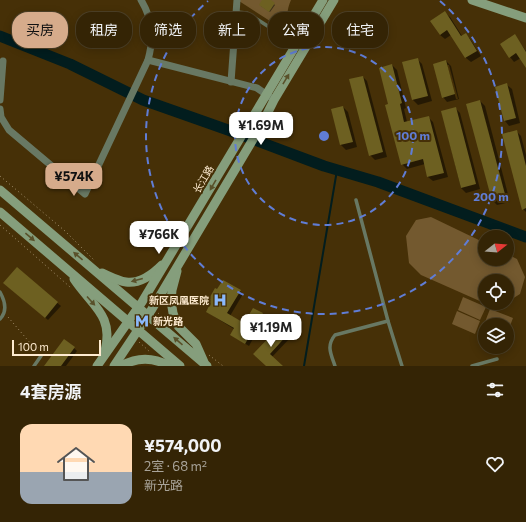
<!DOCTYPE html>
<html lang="zh">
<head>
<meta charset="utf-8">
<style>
  body { margin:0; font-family:Commissioner,"Noto Sans SC",sans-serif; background:#3f3013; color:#f1f3f6; height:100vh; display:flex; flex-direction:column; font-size:15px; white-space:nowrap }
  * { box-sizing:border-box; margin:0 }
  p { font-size:13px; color:#a9a49a }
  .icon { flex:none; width:22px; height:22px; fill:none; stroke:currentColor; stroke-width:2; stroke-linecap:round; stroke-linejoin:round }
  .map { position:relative; height:366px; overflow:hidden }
  .drawer { display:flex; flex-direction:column; background:#342405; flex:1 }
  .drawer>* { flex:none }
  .hud { position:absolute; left:12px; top:12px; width:502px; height:36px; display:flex; gap:8px }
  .needle { width:26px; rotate:73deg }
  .tools { position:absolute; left:478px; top:230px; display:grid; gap:8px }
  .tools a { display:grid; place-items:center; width:36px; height:36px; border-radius:50%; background:#342405; box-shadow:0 2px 10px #0003,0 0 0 1px #4e4127; font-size:20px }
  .scale { position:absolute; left:12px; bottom:10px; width:89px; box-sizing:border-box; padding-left:4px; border:2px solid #feebd0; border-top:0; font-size:11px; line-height:14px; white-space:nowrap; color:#feebd0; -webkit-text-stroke:3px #463007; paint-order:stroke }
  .price { position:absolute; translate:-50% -34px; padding:0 9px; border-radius:8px; background:#fff; color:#222; font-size:13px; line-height:26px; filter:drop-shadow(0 1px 2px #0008) }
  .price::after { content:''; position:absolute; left:50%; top:24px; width:12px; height:9px; margin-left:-6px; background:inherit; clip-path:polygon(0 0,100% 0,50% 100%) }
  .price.active { background:#d6ab8b; color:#111 }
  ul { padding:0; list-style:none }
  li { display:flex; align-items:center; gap:12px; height:100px; padding:0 20px }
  li span { display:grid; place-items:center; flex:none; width:112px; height:80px; border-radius:12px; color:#555 }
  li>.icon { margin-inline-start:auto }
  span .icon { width:48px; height:48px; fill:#fffc; stroke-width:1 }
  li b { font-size:17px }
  h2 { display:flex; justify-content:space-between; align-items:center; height:48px; padding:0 20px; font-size:17px }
  .chip { padding:0 14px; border-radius:16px; background:#342405; box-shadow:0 2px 10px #0003,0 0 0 1px #4e4127; font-size:14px; line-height:36px }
  .chip.active { background:#d6ab8b; color:#111 }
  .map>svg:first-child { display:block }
  .green { fill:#73592f }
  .shadow { fill:#0007; fill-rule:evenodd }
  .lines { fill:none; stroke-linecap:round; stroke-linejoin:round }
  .stream { stroke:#021d1e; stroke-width:2 }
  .river { stroke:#021d1e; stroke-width:11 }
  .building { fill:#6d6021 }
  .path { stroke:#a38f6d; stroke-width:1; stroke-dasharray:1 3; stroke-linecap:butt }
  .lane { stroke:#687863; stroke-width:3.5 }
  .street { stroke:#687863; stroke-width:7 }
  .secondary { stroke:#859e7c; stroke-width:9 }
  .oneway { fill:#59512a }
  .ring { fill:none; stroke:#607dd6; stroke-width:2; stroke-dasharray:7 5 }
  .labels { text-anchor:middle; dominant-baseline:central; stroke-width:4; stroke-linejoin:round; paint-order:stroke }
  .street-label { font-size:10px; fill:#feebd0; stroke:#463007 }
  .poi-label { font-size:10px; font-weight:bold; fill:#feebd0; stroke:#463007; text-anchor:end }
  .centre { fill:#607dd6; stroke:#463007; stroke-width:2 }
  .ring-label { font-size:12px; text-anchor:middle; font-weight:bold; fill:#607dd6; stroke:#463007; stroke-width:4; stroke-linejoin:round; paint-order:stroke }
</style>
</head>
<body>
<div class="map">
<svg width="526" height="366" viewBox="0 0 526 366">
  <rect width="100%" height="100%" fill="#463007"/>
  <g class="green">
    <path d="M239 0H291C287 9 286 18 290 27L287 32 239 1Z"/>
    <path d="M431 217 485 243V259H507V254L517 259 525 277 520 294 507 302V281H485V302H482L421 275 409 263 406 236 416 220Z"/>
    <path d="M463 297 486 307 480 320 458 310Z"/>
    <path d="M490 309 513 318 508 331H507V325H494L485 322Z"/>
    <path d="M457 311 480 321 475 334 452 324Z"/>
  </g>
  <g class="shadow">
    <path d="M263 0H269L275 5 270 12 261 6Z"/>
    <path d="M445 13 450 17 462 36 466 34 470 39 481 56 471 62 466 58 451 35 445 39 440 35Z"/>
    <path d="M514 35 526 51V66L521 58 514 62 510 57Z"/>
    <path d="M417 59 422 64 432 101 418 105 413 100 403 63Z"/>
    <path d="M446 61 451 66 459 99 447 102 443 97ZM447 65H449L458 99H456Z"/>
    <path d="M392 65 397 70 406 108 404 109 407 122 428 117 433 122 448 177 433 181 428 177 425 164 407 169 402 164 389 105Z"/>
    <path d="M363 77 367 81 387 157 375 160 370 155Z"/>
    <path d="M507 85 512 89 520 123 509 126 505 121 496 87Z"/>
    <path d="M480 101 485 106 510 202 497 205 493 201Z"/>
    <path d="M343 107 348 112 357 147 346 150 341 145 332 110Z"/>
    <path d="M456 109 460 113 480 189 466 193 461 188 442 112Z"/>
    <path d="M516 131 521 136 526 155V212L523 209Z"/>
    <path d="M17 269 61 306 48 320 8 286Z"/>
    <path d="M240 291 243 294 230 316 245 324 262 314 265 317 249 346 231 335 234 329 207 312 210 307 207 304Z"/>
    <path d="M280 327 291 337 272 357 281 366H267L255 354Z"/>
    <path d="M74 348 77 351 66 366H46Z"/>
  </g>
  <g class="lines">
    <path class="stream" d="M304 366 337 170"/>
    <path class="river" d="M0 36 70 64 143 100 228 130 324 166 378 182 526 237"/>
  </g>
  <g class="building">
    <path d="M262 0H271L275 3 269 12 259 5Z"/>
    <path d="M445 11 461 36 466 33 477 51 465 58 447 30 440 35 430 21Z"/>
    <path d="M515 34 526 52V68L516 53 509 58 500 44Z"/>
    <path d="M418 58 428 96 412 100 402 62Z"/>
    <path d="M446 60 455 94 442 98 433 64Z"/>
    <path d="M392 64 402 103 400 104 404 122 429 116 444 173 427 177 423 159 401 165 385 105 388 104 379 68Z"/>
    <path d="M363 76 383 152 369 156 349 79Z"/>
    <path d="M507 83 516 118 504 121 495 87Z"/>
    <path d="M480 100 506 198 492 201 466 104Z"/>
    <path d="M343 106 353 142 340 145 331 109Z"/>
    <path d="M456 107 476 184 461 188 441 111Z"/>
    <path d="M517 130 526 166V208L522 210 502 134Z"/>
    <path d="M17 267 58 302 45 318 3 283Z"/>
    <path d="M223 280 241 290 227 313 244 323 253 308 263 313 245 344 230 335 234 328 206 312 209 306 206 304 215 288 217 289Z"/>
    <path d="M280 326 289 333 270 354 283 366H266L253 354Z"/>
    <path d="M64 339 75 347 61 366H44Z"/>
  </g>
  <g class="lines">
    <g class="path">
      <path d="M0 176 65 231 94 260"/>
      <path d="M0 225 70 287"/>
      <path d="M158 313 168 321"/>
      <path d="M8 317 31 344 41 349V352"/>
      <path d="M139 342 150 352"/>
      <path d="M209 355 223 366"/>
    </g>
    <g class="lane">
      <path d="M236 12 247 13 296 44"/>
      <path d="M356 200 388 321 402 366"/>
      <path d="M0 292C5 301 8 311 0 319"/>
      <path d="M34 366 41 356"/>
      <path d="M335 366C331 354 326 346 335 335L388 321"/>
      <path d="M472 366 497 359"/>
    </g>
    <g class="street">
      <path d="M148 60 257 88 270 97"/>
      <path d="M231 82 237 0"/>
      <path d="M0 100 3 61"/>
      <path d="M0 109 1 117 9 130 85 194 148 60C154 38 153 20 141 0"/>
    </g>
    <g class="secondary">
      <path d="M472 0 526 18"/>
      <path d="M0 190 207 366"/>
      <path d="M0 212 180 366"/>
      <path d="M177 271 172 290 171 301 173 313 178 326 196 344 204 362"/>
      <path d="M102 273C109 276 118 281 126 282 139 284 153 274 162 265"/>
      <path d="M74 279C92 306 114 315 105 351"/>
      <path d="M97 366 142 302 323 0"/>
      <path d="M114 366 152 309 261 126 274 100 334 0"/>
      <path d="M121 366C138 357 152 357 170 366"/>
    </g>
  </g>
  <defs><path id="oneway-solid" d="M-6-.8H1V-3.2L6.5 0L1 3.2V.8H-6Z"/></defs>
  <g class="oneway">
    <use href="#oneway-solid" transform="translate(286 79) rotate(-59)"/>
    <use href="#oneway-solid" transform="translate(213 185) rotate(120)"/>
    <use href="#oneway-solid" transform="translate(30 237) rotate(40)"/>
    <use href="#oneway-solid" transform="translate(78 256) rotate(-140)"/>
    <use href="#oneway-solid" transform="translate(137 280) rotate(165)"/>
    <use href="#oneway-solid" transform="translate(91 301) rotate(48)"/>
    <use href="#oneway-solid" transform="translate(178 341) rotate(-139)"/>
  </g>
  <g class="ring">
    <circle cx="324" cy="136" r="89"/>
    <path d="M440 1A178 178 0 1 1 208 1"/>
  </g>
  <defs>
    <g id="hospital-bare" transform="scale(1.08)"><path d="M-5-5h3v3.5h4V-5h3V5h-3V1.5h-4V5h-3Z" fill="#8bb9fc" stroke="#463007" stroke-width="2.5" paint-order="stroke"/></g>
    <g id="metro-bare" transform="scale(1.08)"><path d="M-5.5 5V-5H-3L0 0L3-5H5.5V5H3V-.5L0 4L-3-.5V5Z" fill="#8bb9fc" stroke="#463007" stroke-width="2.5" paint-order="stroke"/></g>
  </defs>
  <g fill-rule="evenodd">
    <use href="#hospital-bare" x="220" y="300"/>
    <use href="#metro-bare" x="142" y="321"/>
  </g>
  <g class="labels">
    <g class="street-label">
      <text transform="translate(203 179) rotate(-60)">长江路</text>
    </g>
    <g class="poi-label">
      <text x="209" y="300">新区凤凰医院</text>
      <text x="153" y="321" text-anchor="start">新光路</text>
    </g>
  </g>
  <circle cx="324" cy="136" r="6" class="centre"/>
  <g class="ring-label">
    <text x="413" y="140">100 m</text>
    <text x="491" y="201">200 m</text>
  </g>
</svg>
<div class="tools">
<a><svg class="needle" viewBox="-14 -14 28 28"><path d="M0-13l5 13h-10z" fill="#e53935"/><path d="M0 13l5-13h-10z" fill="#a9a49a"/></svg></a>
<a><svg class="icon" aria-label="locate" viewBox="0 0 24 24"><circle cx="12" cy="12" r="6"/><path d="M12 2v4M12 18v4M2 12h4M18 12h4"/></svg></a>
<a><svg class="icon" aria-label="layers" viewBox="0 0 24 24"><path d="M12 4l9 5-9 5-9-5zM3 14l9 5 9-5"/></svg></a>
</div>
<div class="scale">100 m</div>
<b class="price" style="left:261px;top:146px">¥1.69M</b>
<b class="price active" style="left:74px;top:197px">¥574K</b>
<b class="price" style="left:159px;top:255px">¥766K</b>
<b class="price" style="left:271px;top:348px">¥1.19M</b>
<div class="hud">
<a class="chip active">买房</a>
<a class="chip">租房</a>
<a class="chip">筛选</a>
<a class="chip">新上</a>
<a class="chip">公寓</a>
<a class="chip">住宅</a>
</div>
</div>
<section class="drawer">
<h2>4套房源<svg class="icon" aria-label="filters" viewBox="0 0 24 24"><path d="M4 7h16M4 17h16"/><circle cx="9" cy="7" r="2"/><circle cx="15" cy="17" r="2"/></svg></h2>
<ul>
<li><span style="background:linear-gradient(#ffd9b3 60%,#9aa5b1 0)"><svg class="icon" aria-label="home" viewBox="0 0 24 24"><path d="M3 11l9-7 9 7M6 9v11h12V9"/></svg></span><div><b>¥574,000</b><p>2室 · 68 m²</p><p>新光路</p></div><svg class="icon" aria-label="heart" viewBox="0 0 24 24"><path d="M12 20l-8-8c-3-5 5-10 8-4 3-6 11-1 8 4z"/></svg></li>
</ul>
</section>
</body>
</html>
